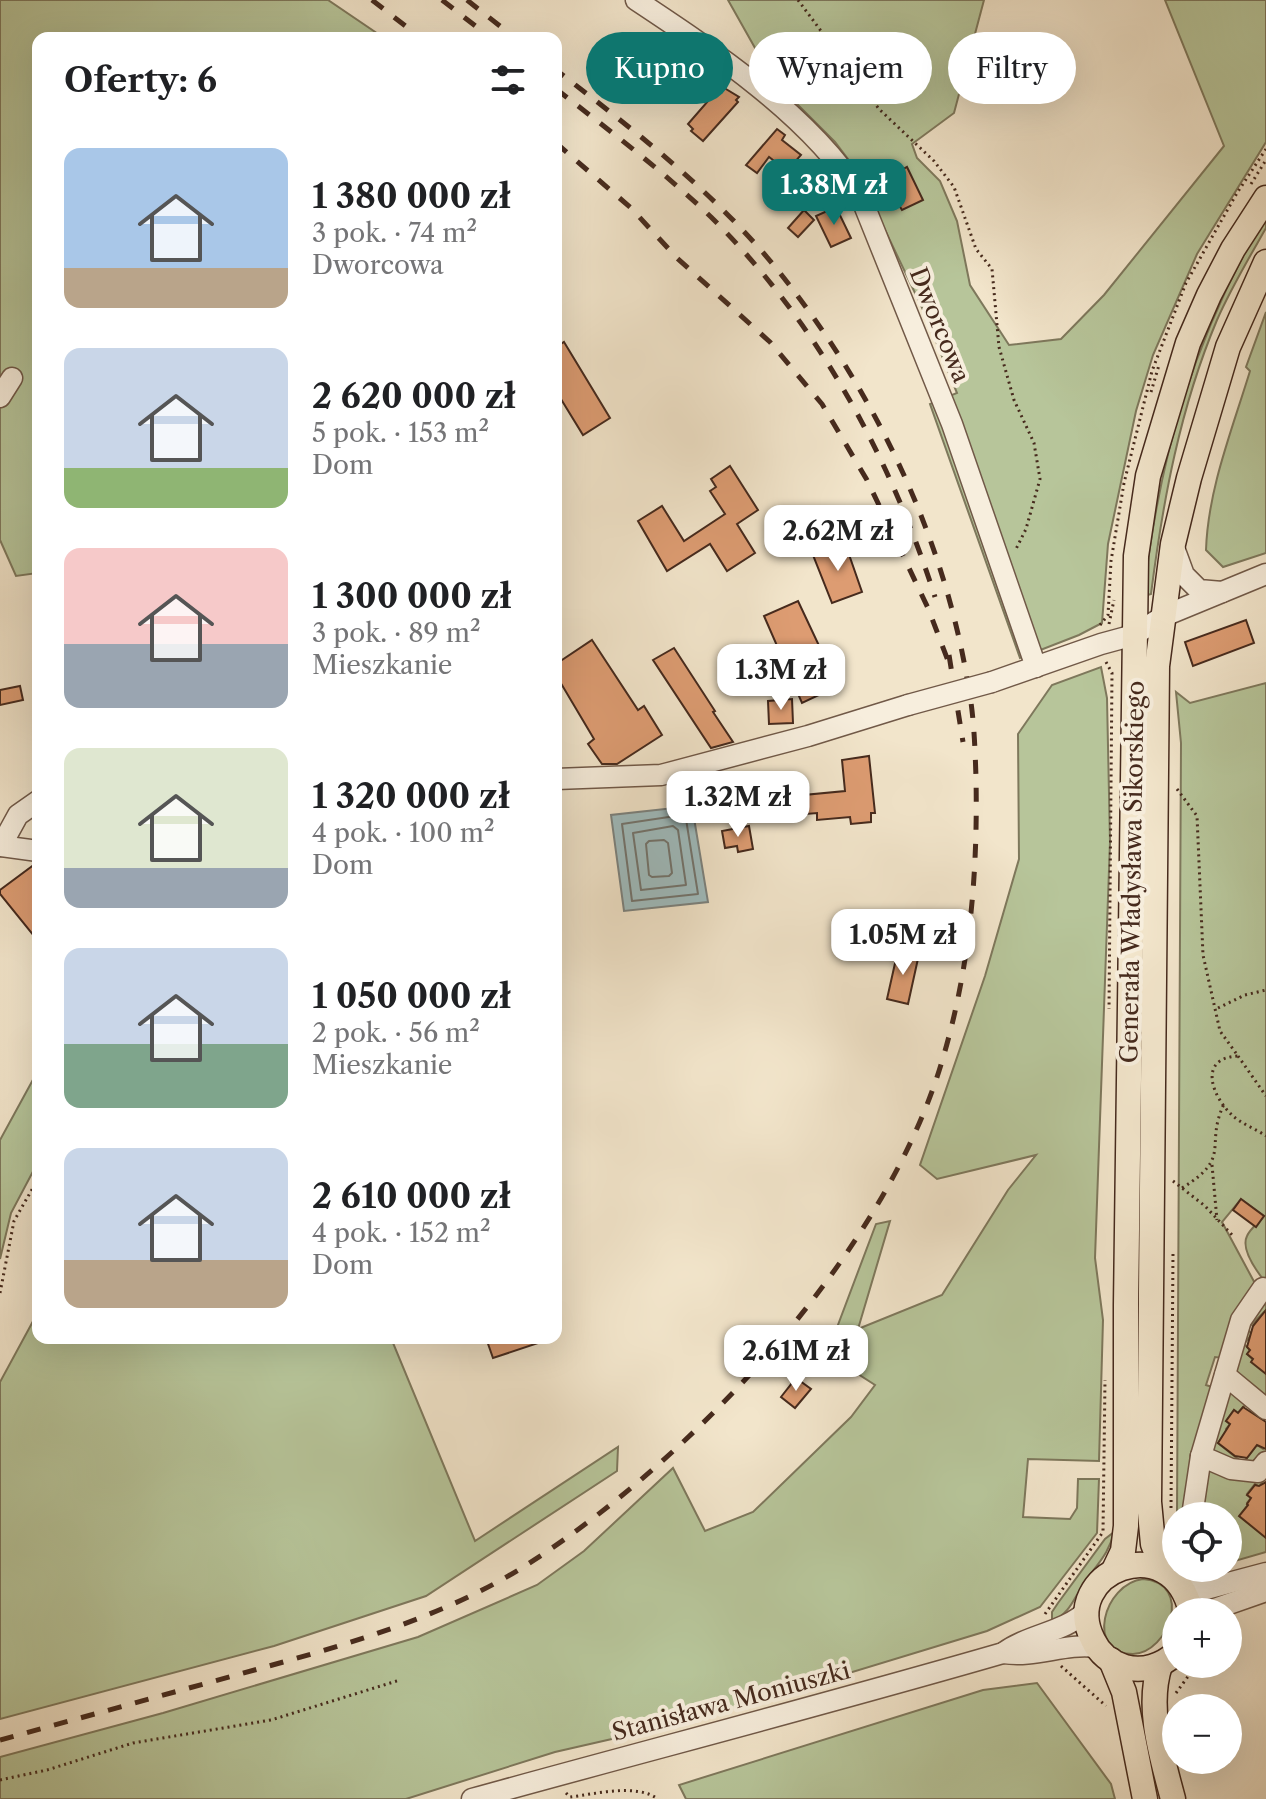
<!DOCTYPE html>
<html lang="pl">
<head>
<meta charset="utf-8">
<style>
  body { margin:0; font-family:"Libre Caslon Text",serif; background:#f6f6f6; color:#202124; height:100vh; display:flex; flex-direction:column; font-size:30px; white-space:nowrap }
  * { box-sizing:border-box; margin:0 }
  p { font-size:26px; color:#757577 }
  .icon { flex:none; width:44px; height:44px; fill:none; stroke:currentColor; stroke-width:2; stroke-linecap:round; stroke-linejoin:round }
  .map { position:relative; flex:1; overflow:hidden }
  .side { position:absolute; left:32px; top:32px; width:530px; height:1312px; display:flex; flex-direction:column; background:#fff; border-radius:16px; box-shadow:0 8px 32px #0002 }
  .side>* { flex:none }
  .top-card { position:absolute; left:586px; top:32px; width:560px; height:72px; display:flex; gap:16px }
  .fabs { position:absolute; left:1162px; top:1502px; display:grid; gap:16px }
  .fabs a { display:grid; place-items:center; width:80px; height:80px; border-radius:50%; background:#fff; box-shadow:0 8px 32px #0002; font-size:40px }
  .price { position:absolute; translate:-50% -68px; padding:0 18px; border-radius:16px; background:#fff; color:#222; font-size:26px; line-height:52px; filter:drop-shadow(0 2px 4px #0008) }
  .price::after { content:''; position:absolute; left:50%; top:48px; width:24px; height:18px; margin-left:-12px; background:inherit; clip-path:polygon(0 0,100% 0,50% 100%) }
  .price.current { background:#0f766e; color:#fff }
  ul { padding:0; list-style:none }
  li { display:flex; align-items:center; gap:24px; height:200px; padding:0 32px }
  li span { display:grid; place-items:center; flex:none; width:224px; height:160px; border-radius:16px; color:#555 }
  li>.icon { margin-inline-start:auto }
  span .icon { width:96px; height:96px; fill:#fffc; stroke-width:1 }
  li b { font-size:34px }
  h2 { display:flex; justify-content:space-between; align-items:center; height:96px; padding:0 32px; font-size:34px }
  .chip { padding:0 28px; border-radius:36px; background:#fff; box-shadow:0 8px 32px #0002; font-size:28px; line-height:72px }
  .chip.current { background:#0f766e; color:#fff }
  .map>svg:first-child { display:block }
  .green { fill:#b7c59a; stroke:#7e785c; stroke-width:2 }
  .water { fill:#9fbdc0; stroke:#7b827f; stroke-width:2 }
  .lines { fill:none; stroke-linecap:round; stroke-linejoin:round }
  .shore { stroke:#72746e; stroke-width:2 }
  .building { fill:#dd9c72; stroke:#462a1d; stroke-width:2 }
  .minor-casing { stroke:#715948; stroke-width:23 }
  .major-casing { stroke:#462a1d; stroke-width:27 }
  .path { stroke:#462a1d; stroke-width:3; stroke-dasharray:2 4; stroke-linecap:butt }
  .minor { stroke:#f7eedd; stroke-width:20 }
  .major { stroke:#f2e5cb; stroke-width:24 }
  .rail { stroke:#462a1d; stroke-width:5; stroke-dasharray:14 14; stroke-linecap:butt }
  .minor-bridge-casing { stroke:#715948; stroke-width:23; stroke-linecap:butt }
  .minor-bridge { stroke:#f7eedd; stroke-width:20 }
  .labels { text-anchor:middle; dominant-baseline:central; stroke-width:8; stroke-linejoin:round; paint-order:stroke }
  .street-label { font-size:24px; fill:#462a1d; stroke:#f7eedd }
</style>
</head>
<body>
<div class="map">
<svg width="1266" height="1799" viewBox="0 0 1266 1799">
  <rect width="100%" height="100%" fill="#f2e5cb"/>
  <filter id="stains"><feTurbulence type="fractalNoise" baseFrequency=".0025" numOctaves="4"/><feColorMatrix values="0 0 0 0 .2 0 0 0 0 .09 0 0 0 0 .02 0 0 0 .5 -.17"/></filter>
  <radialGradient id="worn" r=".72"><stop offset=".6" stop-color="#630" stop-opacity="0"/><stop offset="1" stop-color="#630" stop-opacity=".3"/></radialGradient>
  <g class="green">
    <path d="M0 0H328L384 38H38V573L16 576 0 540Z"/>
    <path d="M728 0H984L954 113 912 144 917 158 940 181 957 221 970 285 1009 345 1061 339 1104 295 1224 146 1165 0H1266V142L1197 254 1153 355 1136 411 1108 544 1102 623 1079 635 1020 658 930 404 957 393 925 314 857 171 835 142 797 104 768 71Z"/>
    <path d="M1266 214V228C1249 258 1231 288 1217 320 1180 408 1163 500 1151 594L1148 595 1144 593C1160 451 1194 338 1266 214Z"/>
    <path d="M1266 312V553L1223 567 1206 550C1208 489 1232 430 1250 371L1246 367Z"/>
    <path d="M1101 667 1107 698 1110 842 1095 1258 1103 1320 1099 1461 1028 1459 1023 1517 1070 1519 1077 1508 1078 1479H1099L1097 1533 1040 1607 987 1631 695 1720 555 1752 406 1799H0V1757L163 1713 418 1637 537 1585 584 1551 673 1468 705 1531 753 1512 851 1417 875 1385 827 1354 876 1224 890 1221 858 1329 942 1295 1008 1190 1036 1155 937 1179 920 1165 985 976 1019 859 1018 734 1052 685Z"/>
    <path d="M1266 683V1283C1258 1273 1240 1250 1247 1236 1250 1229 1259 1222 1264 1216L1241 1199 1222 1222 1258 1289 1223 1358 1215 1357 1206 1385 1215 1388 1187 1516H1177L1181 743 1176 692 1190 703Z"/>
    <path d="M35 1076 38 1077V1162L11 1213 0 1259V1140Z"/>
    <path d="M1266 1298V1310L1247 1329 1252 1334 1244 1344 1250 1350 1247 1354 1266 1372V1403L1232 1374 1238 1340Z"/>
    <path d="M38 1312V1338H391L475 1541 618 1447 617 1471 426 1596 274 1646 0 1719V1382Z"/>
    <path d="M1230 1391 1258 1414 1245 1405 1238 1413 1234 1410 1226 1421 1230 1424 1226 1429 1227 1431 1218 1443 1243 1463 1257 1445 1263 1449 1266 1445V1454L1254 1468 1211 1452Z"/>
    <path d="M1202 1465 1266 1475 1259 1487 1255 1484 1247 1494 1251 1498 1247 1503 1248 1505 1240 1516 1264 1536 1266 1534V1552L1228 1563V1516H1197Z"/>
    <path d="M1114 1532C1109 1554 1097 1564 1085 1582 1074 1597 1071 1613 1052 1621V1612L1058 1603 1105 1539Z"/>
    <path d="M1143 1579C1194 1583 1169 1653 1133 1654 1085 1654 1103 1584 1143 1579Z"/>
    <path d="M1037 1683 1111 1784 1115 1799H686L679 1785 983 1690Z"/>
  </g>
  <path class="water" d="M692 806 708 902 624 911 611 815Z"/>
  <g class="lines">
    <g class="shore">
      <path d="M682 815 686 819 698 894 632 901 622 824Z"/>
      <path d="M673 826 678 830 686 885 641 890 633 833Z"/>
      <path d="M664 840 668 843 672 873 669 876 652 877 649 875 646 844 649 841Z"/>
    </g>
  </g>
  <g class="building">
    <path d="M721 86 739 97 736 100 738 102 703 141 691 131 693 129 688 124Z"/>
    <path d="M777 129 785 135 782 140 801 155 787 171 769 157 757 173 746 165Z"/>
    <path d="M907 167 923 200 902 210 884 180Z"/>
    <path d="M836 207 851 238 831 247 816 216Z"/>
    <path d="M804 210 814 220 798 237 788 228Z"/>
    <path d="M564 342 610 418 583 435 556 391V347Z"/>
    <path d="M730 466 758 510 737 524 755 553 727 571 710 544 667 571 638 521 662 506 684 541 725 514 710 491 716 487 711 479Z"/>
    <path d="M845 543 862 592 832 603 813 555Z"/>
    <path d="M798 601 838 686 802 703 764 616Z"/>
    <path d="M1246 620 1254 643 1193 666 1185 642Z"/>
    <path d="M592 640 638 710 644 706 662 735 617 764H602L588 744 594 739 556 675V664Z"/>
    <path d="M674 648 715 711 713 712 733 742 711 748 653 660Z"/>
    <path d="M20 686 23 700 0 705V690Z"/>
    <path d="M792 699 793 723 769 724 768 701Z"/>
    <path d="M869 756 875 813H871V822L851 824 850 817 817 820V813L806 814 804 795 845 791 842 760Z"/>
    <path d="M749 826 753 849 738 852 737 846 725 848 722 831Z"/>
    <path d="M35 864H38V941L0 894V890Z"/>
    <path d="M898 950 919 954 908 1004 887 999Z"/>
    <path d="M1241 1199 1264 1216 1256 1227 1233 1210Z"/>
    <path d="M1266 1310V1374L1251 1362 1253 1359 1247 1354 1250 1350 1247 1347 1253 1326Z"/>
    <path d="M486 1338H547V1340L493 1358Z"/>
    <path d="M796 1378 811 1389 795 1408 781 1397Z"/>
    <path d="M1243 1407 1266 1422V1449L1257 1445 1247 1458 1235 1456 1218 1443 1230 1424 1226 1421 1234 1410 1238 1413Z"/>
    <path d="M1266 1482V1538L1239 1516 1248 1505 1247 1504 1251 1498 1247 1495 1255 1485 1259 1486Z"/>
  </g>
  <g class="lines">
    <g class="minor-casing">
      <g id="minor">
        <path d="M636 0C713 51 811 116 860 195L952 424 1036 667"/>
        <path d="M0 397 12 378"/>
        <path d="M1173 545 1184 575 1199 590 1222 592"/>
        <path d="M992 682 1101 644 1134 635 1164 616 1266 574"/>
        <path d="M556 779 661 775 808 736 908 705"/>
        <path d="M0 846 38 851"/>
        <path d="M1 846 18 815 38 801"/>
        <path d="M1225 1375 1266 1409"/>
        <path d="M1201 1456 1231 1469 1258 1472 1266 1462"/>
        <path d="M1192 1516 1201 1456 1241 1320 1263 1288 1266 1290"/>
        <path d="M1182 1586 1206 1589 1266 1573"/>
        <path d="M1206 1612 1266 1591"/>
        <path d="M1003 1653C1036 1658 1064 1643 1096 1647"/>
        <path d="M472 1799C649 1750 827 1704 1003 1653 1029 1634 1063 1633 1087 1611"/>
      </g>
    </g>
    <g class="major-casing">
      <g id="major">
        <path d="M1114 1570 1123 1551 1126 1526V1305L1136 556 1148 476 1188 343 1209 295 1233 249 1266 198"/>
        <path d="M1163 1570 1153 1544 1149 1502 1157 666 1173 544 1189 478 1228 347 1266 262"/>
        <path d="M1176 1653C1162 1666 1143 1672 1125 1667 1111 1663 1099 1653 1093 1640 1058 1572 1172 1526 1191 1612"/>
        <path d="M1111 1660 1124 1692 1145 1799"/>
        <path d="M1160 1665C1146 1708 1162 1757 1173 1799"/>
      </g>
    </g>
    <g class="path">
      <path d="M798 0 879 109 934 161 954 187 976 249 992 269 999 347 1014 400 1034 443 1040 479 1026 529 1015 551"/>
      <path d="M1251 184 1266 160"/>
      <path d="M1151 392 1159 365"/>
      <path d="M1109 624 1114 600"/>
      <path d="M1100 625 1108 615 1111 561 1124 483 1152 371 1186 283 1237 193 1266 149"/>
      <path d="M1106 662 1112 673 1109 1009"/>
      <path d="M1177 789 1197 816 1203 955 1220 1031 1238 1056C1197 1058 1212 1097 1233 1116 1242 1124 1256 1129 1266 1136"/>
      <path d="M1218 1008 1245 995 1266 990"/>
      <path d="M1238 1056 1266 1096"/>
      <path d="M1212 1165 1217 1220"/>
      <path d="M1173 1181 1205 1206 1234 1237"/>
      <path d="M1182 1188C1233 1157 1204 1146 1224 1104"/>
      <path d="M0 1293 14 1221 38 1179"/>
      <path d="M1171 1508 1173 1252"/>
      <path d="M1172 1524 1176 1535"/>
      <path d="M1045 1614 1103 1532 1105 1380"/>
      <path d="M1061 1666 1106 1706"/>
      <path d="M1176 1693 1197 1664"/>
      <path d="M0 1780 47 1770 133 1743 271 1720 400 1680"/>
      <path d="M566 1793 570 1797C596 1794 636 1783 658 1799"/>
    </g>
    <use href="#minor" class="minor"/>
    <use href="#major" class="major"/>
    <g class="rail">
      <path d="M372 0 421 38"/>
      <path d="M442 0 491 38"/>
      <path d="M467 0 515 38"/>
      <path d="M556 89C609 130 663 171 711 217 817 322 890 456 935 597"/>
      <path d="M556 143 631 208 677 258 770 342 822 404 867 480 928 608 950 666"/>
      <path d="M949 655 963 742"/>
      <path d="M0 1740C80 1718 160 1696 240 1674 338 1647 442 1619 528 1564 693 1458 878 1261 939 1071 969 976 978 878 976 778 975 747 974 715 968 684 943 532 872 387 776 268 713 191 634 130 556 70"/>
    </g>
    <g class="minor-bridge-casing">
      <path id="minor-bridge" d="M908 705 992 682"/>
    </g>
    <use href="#minor-bridge" class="minor-bridge"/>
  </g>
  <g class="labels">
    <g class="street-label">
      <text transform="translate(940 325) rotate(68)">Dworcowa</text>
      <text transform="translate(1132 872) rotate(-89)">Generała Władysława Sikorskiego</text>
      <text transform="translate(731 1701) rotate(-15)">Stanisława Moniuszki</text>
    </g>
  </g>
  <rect width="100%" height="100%" filter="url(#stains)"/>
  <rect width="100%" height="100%" fill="url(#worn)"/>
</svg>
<div class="fabs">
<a><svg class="icon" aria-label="locate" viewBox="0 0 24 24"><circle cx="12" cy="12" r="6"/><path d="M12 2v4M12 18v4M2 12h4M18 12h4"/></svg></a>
<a>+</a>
<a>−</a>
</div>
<b class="price current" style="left:834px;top:227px">1.38M zł</b>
<b class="price" style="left:838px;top:573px">2.62M zł</b>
<b class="price" style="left:781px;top:712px">1.3M zł</b>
<b class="price" style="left:738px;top:839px">1.32M zł</b>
<b class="price" style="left:903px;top:977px">1.05M zł</b>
<b class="price" style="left:796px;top:1393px">2.61M zł</b>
<div class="top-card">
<a class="chip current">Kupno</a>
<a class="chip">Wynajem</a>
<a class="chip">Filtry</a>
</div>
<section class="side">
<h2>Oferty: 6<svg class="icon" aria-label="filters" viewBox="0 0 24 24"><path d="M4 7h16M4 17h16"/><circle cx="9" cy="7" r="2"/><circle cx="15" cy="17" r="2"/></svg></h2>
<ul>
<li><span style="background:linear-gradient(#a9c7e8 75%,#b9a48a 0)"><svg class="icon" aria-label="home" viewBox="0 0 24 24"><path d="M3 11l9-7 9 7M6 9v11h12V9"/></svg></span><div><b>1 380 000 zł</b><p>3 pok. · 74 m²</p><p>Dworcowa</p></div></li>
<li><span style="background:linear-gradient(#c9d6e8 75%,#8fb573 0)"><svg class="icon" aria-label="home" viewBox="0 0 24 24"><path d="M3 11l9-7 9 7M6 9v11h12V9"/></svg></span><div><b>2 620 000 zł</b><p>5 pok. · 153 m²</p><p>Dom</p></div></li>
<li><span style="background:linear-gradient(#f6c9c9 60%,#9aa5b1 0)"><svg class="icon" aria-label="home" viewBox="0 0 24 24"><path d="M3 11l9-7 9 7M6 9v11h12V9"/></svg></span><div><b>1 300 000 zł</b><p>3 pok. · 89 m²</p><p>Mieszkanie</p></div></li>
<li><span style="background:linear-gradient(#dfe7d0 75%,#9aa5b1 0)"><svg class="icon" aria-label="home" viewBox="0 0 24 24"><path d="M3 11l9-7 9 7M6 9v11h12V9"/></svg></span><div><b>1 320 000 zł</b><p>4 pok. · 100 m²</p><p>Dom</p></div></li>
<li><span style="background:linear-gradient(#c9d6e8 60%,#7fa58c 0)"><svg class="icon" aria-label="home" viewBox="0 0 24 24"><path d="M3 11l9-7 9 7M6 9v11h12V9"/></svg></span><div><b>1 050 000 zł</b><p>2 pok. · 56 m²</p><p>Mieszkanie</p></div></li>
<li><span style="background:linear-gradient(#c9d6e8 70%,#b9a48a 0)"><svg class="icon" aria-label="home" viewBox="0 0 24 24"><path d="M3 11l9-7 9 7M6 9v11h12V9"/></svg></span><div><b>2 610 000 zł</b><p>4 pok. · 152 m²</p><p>Dom</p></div></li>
</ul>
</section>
</div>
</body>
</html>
